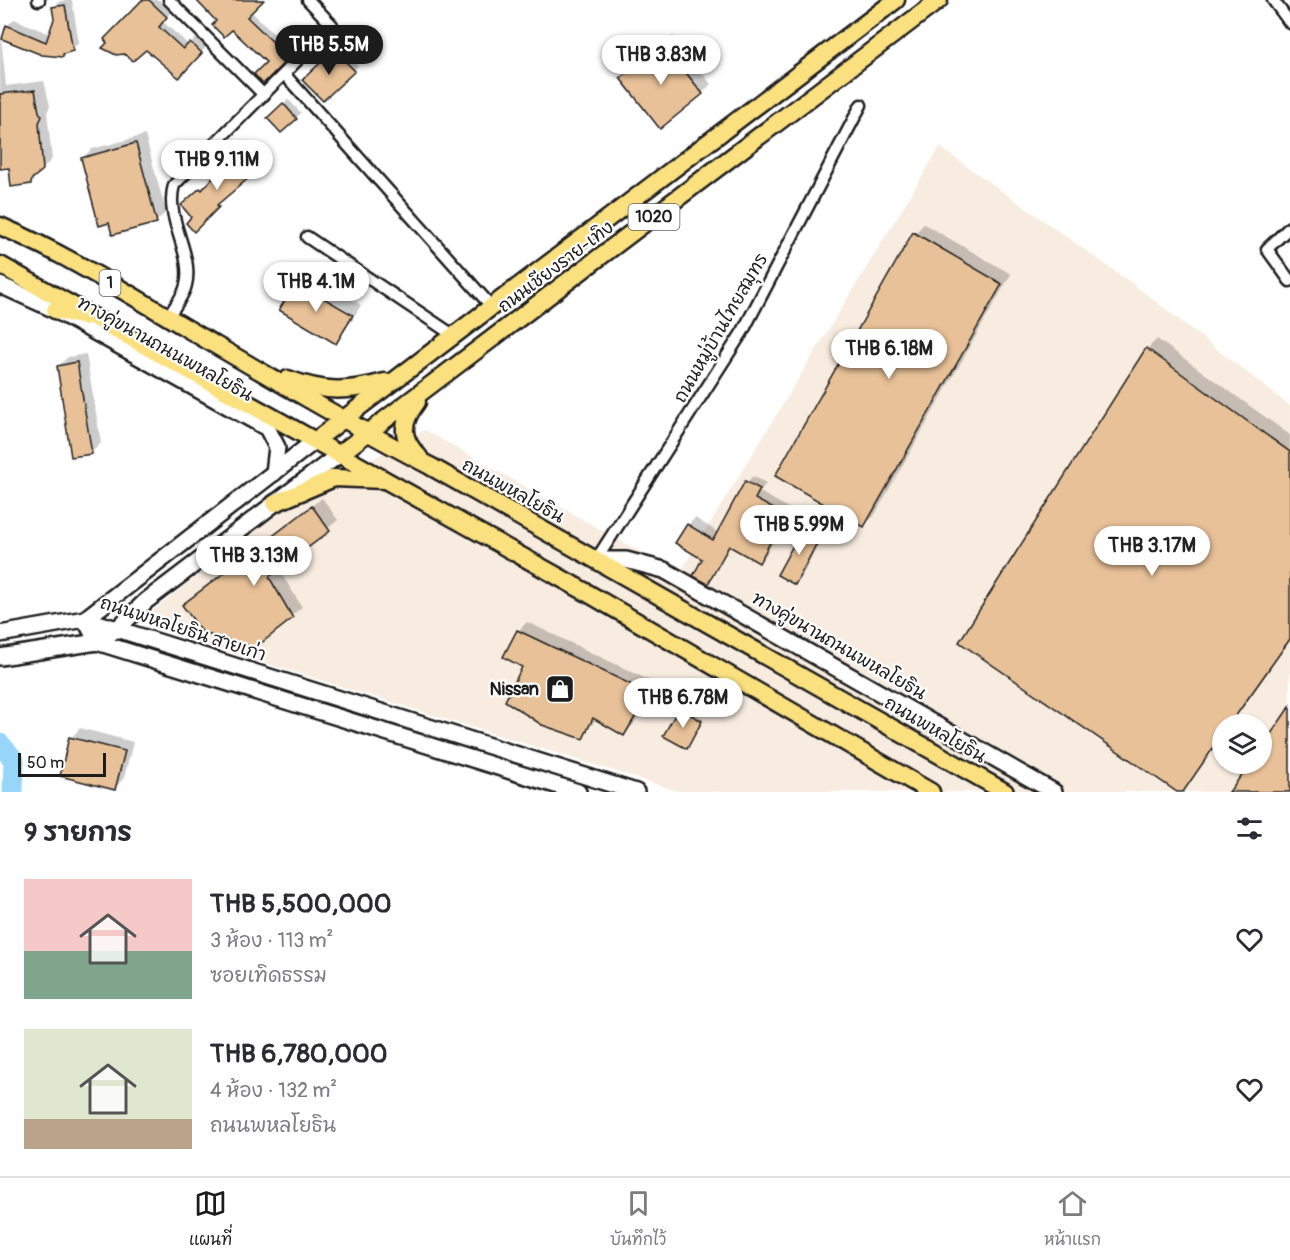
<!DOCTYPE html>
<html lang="th">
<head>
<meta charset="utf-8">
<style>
  body { margin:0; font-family:Pangolin,"Playpen Sans Thai",sans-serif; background:#f2f2f3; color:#2b2b33; height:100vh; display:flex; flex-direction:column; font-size:22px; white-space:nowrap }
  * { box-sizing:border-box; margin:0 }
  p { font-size:20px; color:#7c7c81 }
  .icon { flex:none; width:33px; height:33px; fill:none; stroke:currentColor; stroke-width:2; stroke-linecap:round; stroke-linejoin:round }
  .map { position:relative; height:792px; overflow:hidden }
  .sheet { display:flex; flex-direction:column; background:#fff; flex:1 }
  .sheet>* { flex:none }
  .tools { position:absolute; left:1212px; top:714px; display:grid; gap:12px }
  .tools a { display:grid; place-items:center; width:60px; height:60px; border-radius:50%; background:#fff; box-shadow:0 2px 4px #0004; font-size:30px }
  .scale { position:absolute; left:18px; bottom:15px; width:88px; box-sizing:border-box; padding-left:6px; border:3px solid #1c1c1c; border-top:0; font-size:16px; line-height:21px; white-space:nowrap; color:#1c1c1c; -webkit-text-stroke:4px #fff; paint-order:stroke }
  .price { position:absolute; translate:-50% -51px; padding:0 14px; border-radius:21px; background:#fff; color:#222; font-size:20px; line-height:39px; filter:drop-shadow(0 2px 3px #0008) }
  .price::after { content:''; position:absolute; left:50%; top:36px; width:18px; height:14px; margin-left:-9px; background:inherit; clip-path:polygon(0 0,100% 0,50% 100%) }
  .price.selected { background:#1c1c1c; color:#fff }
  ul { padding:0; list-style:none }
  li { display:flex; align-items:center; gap:18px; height:150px; padding:0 24px }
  li span { display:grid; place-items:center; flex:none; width:168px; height:120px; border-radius:0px; color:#555 }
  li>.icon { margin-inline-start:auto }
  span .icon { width:72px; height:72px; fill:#fffc; stroke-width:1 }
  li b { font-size:26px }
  h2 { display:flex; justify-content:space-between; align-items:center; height:72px; padding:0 24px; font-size:26px }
  .tabs { display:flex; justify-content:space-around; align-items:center; height:84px; border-top:2px solid #e1e1e2; background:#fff; font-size:16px; color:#7c7c81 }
  .tabs a { display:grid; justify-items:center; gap:3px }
  .tabs .selected { color:#1c1c1c }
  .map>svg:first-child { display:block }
  .built { fill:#f8ece0; fill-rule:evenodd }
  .shadow { fill:#0003 }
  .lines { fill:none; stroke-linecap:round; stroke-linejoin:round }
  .river { stroke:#97d6f8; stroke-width:21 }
  .building { fill:#e8c198; stroke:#1c1c1c; stroke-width:1.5 }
  .minor-casing { stroke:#1c1c1c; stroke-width:15 }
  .secondary-casing { stroke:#1c1c1c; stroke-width:20 }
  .primary-casing { stroke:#1c1c1c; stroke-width:21 }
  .minor { stroke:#fff; stroke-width:10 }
  .secondary { stroke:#fff; stroke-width:15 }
  .primary { stroke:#fbe080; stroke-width:16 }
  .labels { text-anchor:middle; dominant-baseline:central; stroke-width:4.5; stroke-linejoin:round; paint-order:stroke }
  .shield { fill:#fff; stroke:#606060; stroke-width:1.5 }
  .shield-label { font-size:16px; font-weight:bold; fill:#1c1c1c }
  .street-label { font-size:18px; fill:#1c1c1c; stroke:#fff }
  .poi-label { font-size:18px; font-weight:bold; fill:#1c1c1c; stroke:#fff; text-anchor:end }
</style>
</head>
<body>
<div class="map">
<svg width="1290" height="792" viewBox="0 0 1290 792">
  <rect width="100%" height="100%" fill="#fff"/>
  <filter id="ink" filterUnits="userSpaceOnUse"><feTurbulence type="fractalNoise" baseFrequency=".0167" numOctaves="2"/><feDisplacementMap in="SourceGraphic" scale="12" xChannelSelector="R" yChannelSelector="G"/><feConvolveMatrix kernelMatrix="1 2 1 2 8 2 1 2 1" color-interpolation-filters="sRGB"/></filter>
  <g filter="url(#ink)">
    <path class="built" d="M940 147 1137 287 1290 406V792H681L220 649 151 612 278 511 425 430 679 574ZM1222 724H1262V764H1222Z"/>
    <g class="shadow">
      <path d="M72 0 79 43 63 56 7 26 14 19 50 34 56 19 53 8 60 1Z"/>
      <path d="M145 0H159L171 12 163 22 189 45 196 38 206 47 179 76Z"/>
      <path d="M198 0H262L251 11 282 42 302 22 312 32 263 82 268 62 232 28 218 21Z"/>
      <path d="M0 27 6 86 44 81 50 106 47 112 52 159 30 183 10 167H0Z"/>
      <path d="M673 36 711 84 702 93 632 69Z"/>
      <path d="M339 47 358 66 323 99 304 80Z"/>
      <path d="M288 99 301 113 281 131 269 118Z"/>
      <path d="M145 135 166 212 156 222 110 221 82 158 92 149Z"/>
      <path d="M244 148 262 165 222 199 194 230 193 217 183 205 206 184 208 185Z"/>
      <path d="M924 224 1011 274 874 516 864 525 915 233Z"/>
      <path d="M306 273 361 305 355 315 298 281Z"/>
      <path d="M297 282 354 318 336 342 281 310Z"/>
      <path d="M1157 339 1290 435V641L1231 724H1222V737L1181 792 961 642 1147 349Z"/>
      <path d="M86 354 101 443 91 453 58 366 68 357Z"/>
      <path d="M753 476 766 483 760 492 790 509 766 555 759 561 731 546 708 582 704 559 688 525 695 518 719 533 747 482Z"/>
      <path d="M322 498 338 520 278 568 302 607 255 646 184 605Z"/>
      <path d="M811 521 826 530 802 576 795 583 804 528Z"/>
      <path d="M527 622 657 684 633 725 624 734 597 718 582 737 524 667 518 631Z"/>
      <path d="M681 707 703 719 689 746 680 709Z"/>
      <path d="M80 728 133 742 124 778 115 788 71 738Z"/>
    </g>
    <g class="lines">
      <path class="river" d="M0 744 14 760 13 792"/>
    </g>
    <g class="building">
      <path d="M142 0H149L167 17 159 27 183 49 190 42 202 53 179 78 146 50 133 61 124 54 116 55 102 48 107 43 104 39Z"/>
      <path d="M196 0H264L247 17 276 45 296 25 308 38 263 84 254 74 266 62 232 30 224 37 212 25 216 21Z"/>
      <path d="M65 5 73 51 63 54V57L42 55 2 39 6 25 46 42 54 19 52 7Z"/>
      <path d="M663 44 703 94 660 129 620 78Z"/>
      <path d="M334 50 355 71 323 101 302 80Z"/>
      <path d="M35 90 39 112 42 116 39 123 43 170 32 179 31 184 11 187 9 168 0 169V94Z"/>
      <path d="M283 103 297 119 281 133 267 118Z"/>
      <path d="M136 143 157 223 112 235 109 223 99 226 81 158Z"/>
      <path d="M237 152 257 171 217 205 219 207 194 232 186 223 191 217 181 205 200 188 202 190Z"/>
      <path d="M913 232 1002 284 864 527 775 476Z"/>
      <path d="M296 282 353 315 336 344 279 310Z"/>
      <path d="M1146 348 1290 452V639L1230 724H1222V735L1183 792H1177L959 642Z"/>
      <path d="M77 362 92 454 71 457 57 366Z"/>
      <path d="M745 481 760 489 755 499 785 515 759 563 729 546 708 584 693 576 702 559 675 543 687 524 713 540Z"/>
      <path d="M312 506 330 531 269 577 293 618 255 648 203 633 182 605Z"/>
      <path d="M803 527 820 537 795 585 777 575Z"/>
      <path d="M517 630 649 693 624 736 593 718 583 739 542 725 505 701 522 667 503 657Z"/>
      <path d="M1290 706V792H1229L1250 764H1262V747Z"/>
      <path d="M679 708 702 721 687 749 663 736Z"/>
      <path d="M69 737 125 751 115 790 60 776Z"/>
    </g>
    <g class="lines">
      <g class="minor-casing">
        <g id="minor">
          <path d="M38 0H39"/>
          <path d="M169 0 264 95"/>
          <path d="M1273 0 1290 23"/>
          <path d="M285 75 491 306"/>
          <path d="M1290 227 1267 249 1290 281"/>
          <path d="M307 237 453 335"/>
          <path d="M168 317C173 308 184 296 186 285 194 253 164 219 174 185L332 25 308 0"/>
          <path d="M596 560 743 331 861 105"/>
        </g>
      </g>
      <g class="secondary-casing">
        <g id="secondary">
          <path d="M0 285 55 310 267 428 277 447 274 473"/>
          <path d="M596 560H626L664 570 1054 792"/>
          <path d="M85 619 636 792"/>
          <path d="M85 619 97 642 578 792"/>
          <path d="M0 634 85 619 316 440"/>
          <path d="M0 657 97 642 117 629 146 601 341 453"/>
        </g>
      </g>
      <g class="primary-casing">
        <g id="primary">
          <path d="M0 226C66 254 127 293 188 329 268 376 348 423 430 466L1005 792"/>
          <path d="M0 265 584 591 931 792"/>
          <path d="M55 310 84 317"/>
          <path d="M288 379C326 393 347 392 385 382"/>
          <path d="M417 402C401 423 400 438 419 457"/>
          <path d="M316 440 896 0"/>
          <path d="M341 453 939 0"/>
          <path d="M275 503 334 478 384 480"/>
        </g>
      </g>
      <use href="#minor" class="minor"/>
      <use href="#secondary" class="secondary"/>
      <use href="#primary" class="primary"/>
    </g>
  </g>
  <defs>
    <g id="shop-square" transform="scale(1.5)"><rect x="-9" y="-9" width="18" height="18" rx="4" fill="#1c1c1c" stroke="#fff"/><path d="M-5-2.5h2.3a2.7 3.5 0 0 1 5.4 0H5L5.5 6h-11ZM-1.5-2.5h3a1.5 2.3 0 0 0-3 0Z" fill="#fff"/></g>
  </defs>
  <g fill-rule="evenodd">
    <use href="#shop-square" x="560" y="689"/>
  </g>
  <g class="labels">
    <g class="shield">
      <rect x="628.5" y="204" width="51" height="26" rx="4.5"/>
      <rect x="99.5" y="270" width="21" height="26" rx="4.5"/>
    </g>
    <g class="shield-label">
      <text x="654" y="217">1020</text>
      <text x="110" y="283">1</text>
    </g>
    <g class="street-label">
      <text transform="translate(556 267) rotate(-37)">ถนนเชียงราย-เทิง</text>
      <text transform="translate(721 328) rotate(-60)">ถนนหมู่บ้านไทยสมุทร</text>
      <text transform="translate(165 349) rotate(29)">ทางคู่ขนานถนนพหลโยธิน</text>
      <text transform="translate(513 491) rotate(29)">ถนนพหลโยธิน</text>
      <text transform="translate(183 629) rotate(18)">ถนนพหลโยธิน สายเก่า</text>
      <text transform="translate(839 646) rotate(30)">ทางคู่ขนานถนนพหลโยธิน</text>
      <text transform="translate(935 730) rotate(30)">ถนนพหลโยธิน</text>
    </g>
    <g class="poi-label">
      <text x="539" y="689">Nissan</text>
    </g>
  </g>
</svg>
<div class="tools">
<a><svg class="icon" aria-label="layers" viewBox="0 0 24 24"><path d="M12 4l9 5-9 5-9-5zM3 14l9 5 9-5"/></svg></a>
</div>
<div class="scale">50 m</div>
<b class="price selected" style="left:329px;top:76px">THB 5.5M</b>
<b class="price" style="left:661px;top:86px">THB 3.83M</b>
<b class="price" style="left:217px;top:191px">THB 9.11M</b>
<b class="price" style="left:316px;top:313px">THB 4.1M</b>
<b class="price" style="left:889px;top:380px">THB 6.18M</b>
<b class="price" style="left:799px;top:556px">THB 5.99M</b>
<b class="price" style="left:1152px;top:577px">THB 3.17M</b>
<b class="price" style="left:254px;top:587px">THB 3.13M</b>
<b class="price" style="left:683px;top:729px">THB 6.78M</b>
</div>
<section class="sheet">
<h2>9 รายการ<svg class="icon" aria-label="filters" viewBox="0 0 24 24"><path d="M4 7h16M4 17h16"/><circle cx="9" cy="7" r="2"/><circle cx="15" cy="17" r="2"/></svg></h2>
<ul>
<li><span style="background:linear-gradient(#f6c9c9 60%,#7fa58c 0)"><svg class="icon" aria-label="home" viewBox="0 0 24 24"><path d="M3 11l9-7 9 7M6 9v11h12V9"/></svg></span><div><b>THB 5,500,000</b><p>3 ห้อง · 113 m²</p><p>ซอยเทิดธรรม</p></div><svg class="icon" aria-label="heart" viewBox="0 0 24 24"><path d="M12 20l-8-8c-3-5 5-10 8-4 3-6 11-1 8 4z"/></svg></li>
<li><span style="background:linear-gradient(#dfe7d0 75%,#b9a48a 0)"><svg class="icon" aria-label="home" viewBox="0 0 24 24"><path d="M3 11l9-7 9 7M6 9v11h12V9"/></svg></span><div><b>THB 6,780,000</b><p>4 ห้อง · 132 m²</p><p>ถนนพหลโยธิน</p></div><svg class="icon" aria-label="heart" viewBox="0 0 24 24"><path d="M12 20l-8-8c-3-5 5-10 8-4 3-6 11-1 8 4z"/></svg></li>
</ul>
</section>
<nav class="tabs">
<a class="selected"><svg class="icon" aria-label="map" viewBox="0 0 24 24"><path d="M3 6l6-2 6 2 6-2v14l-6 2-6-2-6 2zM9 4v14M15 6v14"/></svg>แผนที่</a>
<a><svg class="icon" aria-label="saved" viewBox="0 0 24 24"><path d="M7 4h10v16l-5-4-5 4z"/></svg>บันทึกไว้</a>
<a><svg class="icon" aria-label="home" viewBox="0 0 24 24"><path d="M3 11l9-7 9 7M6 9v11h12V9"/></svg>หน้าแรก</a>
</nav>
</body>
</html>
